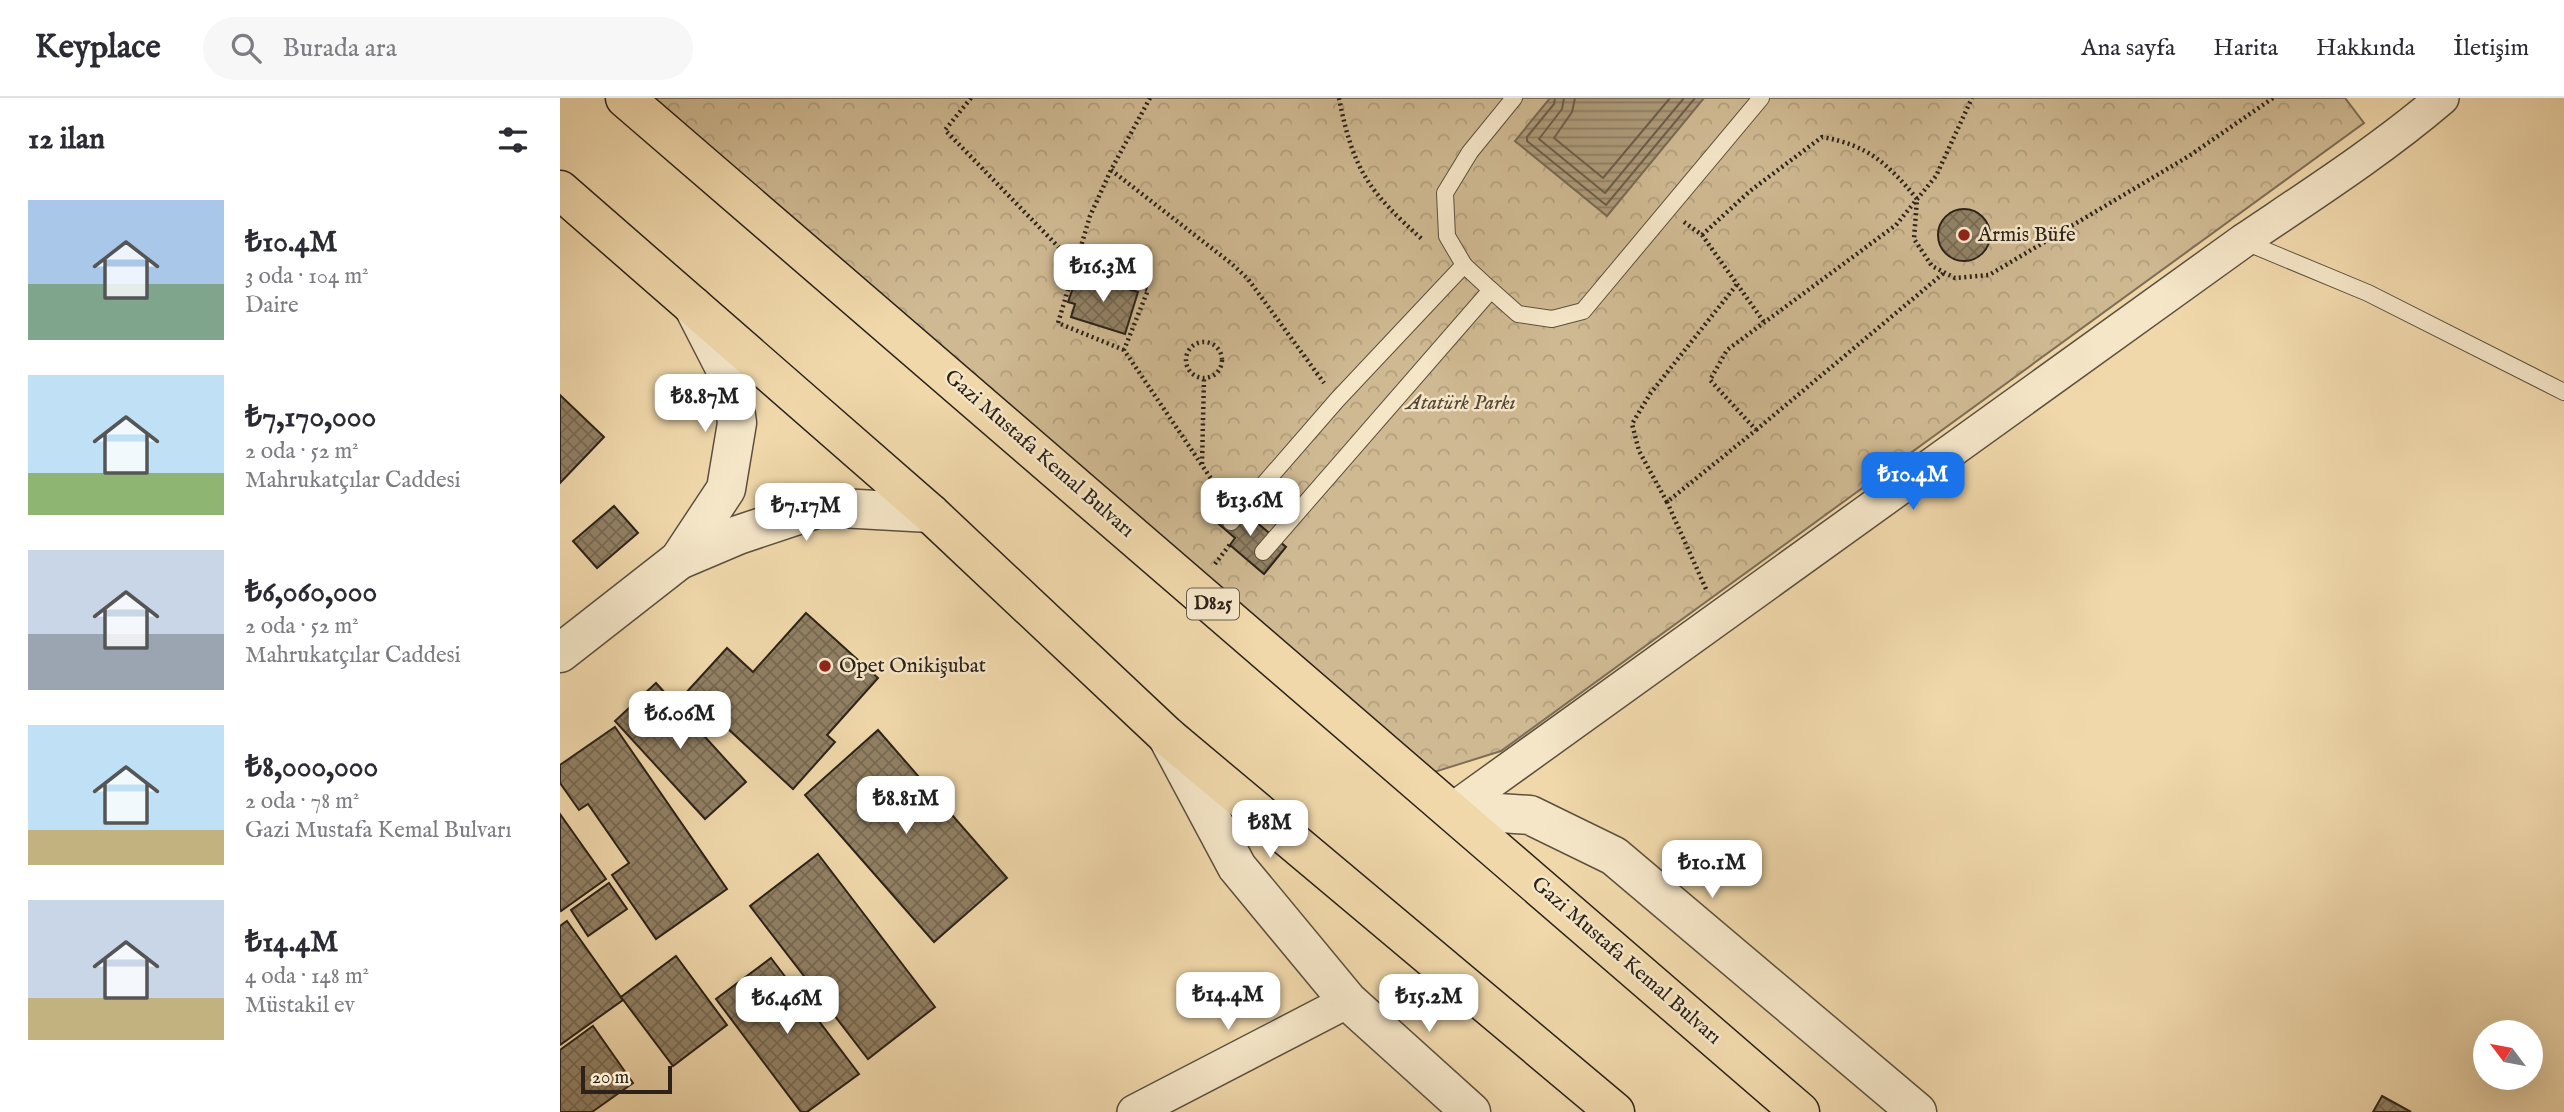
<!DOCTYPE html>
<html lang="tr">
<head>
<meta charset="utf-8">
<style>
  body { margin:0; font-family:"IM FELL English",serif; background:#f7f7f7; color:#2b2b33; height:100vh; display:flex; flex-direction:column; font-size:26px; white-space:nowrap }
  * { box-sizing:border-box; margin:0 }
  p { font-size:23px; color:#7c7c81 }
  .icon { flex:none; width:38px; height:38px; fill:none; stroke:currentColor; stroke-width:2; stroke-linecap:round; stroke-linejoin:round }
  .map { position:relative; flex:1; overflow:hidden }
  .drawer { display:flex; flex-direction:column; background:#fff; width:560px }
  .drawer>* { flex:none }
  .needle { width:46px; rotate:302deg }
  .tools { position:absolute; left:1913px; top:922px; display:grid; gap:14px }
  .tools a { display:grid; place-items:center; width:70px; height:70px; border-radius:50%; background:#fff; box-shadow:0 7px 28px #0002; font-size:35px }
  .scale { position:absolute; left:21px; bottom:18px; width:91px; box-sizing:border-box; padding-left:7px; border:4px solid #2c2219; border-top:0; font-size:19px; line-height:24px; white-space:nowrap; color:#2c2219; -webkit-text-stroke:5px #f5e6c8; paint-order:stroke }
  .price { position:absolute; translate:-50% -60px; padding:0 16px; border-radius:14px; background:#fff; color:#222; font-size:23px; line-height:46px; filter:drop-shadow(0 2px 4px #0008) }
  .price::after { content:''; position:absolute; left:50%; top:42px; width:21px; height:16px; margin-left:-10px; background:inherit; clip-path:polygon(0 0,100% 0,50% 100%) }
  .price.on { background:#1a73e8; color:#fff }
  ul { padding:0; list-style:none }
  li { display:flex; align-items:center; gap:21px; height:175px; padding:0 28px }
  li span { display:grid; place-items:center; flex:none; width:196px; height:140px; border-radius:0px; color:#555 }
  li>.icon { margin-inline-start:auto }
  span .icon { width:84px; height:84px; fill:#fffc; stroke-width:1 }
  li b { font-size:30px }
  h2 { display:flex; justify-content:space-between; align-items:center; height:84px; padding:0 28px; font-size:30px }
  header { display:flex; align-items:center; gap:42px; box-sizing:border-box; height:98px; padding:0 35px; background:#fff; border-bottom:2px solid #e1e1e2 }
  header strong { font-size:33px }
  nav { display:flex; gap:38px; margin-inline-start:auto; font-size:24px }
  .search { width:490px; height:63px; background:#f7f7f7; display:flex; align-items:center; gap:18px; box-sizing:border-box; padding:0 24px; border-radius:38px; color:#7c7c81; font-size:26px }
  main { display:flex; flex:1; min-height:0 }
  .map>svg:first-child { display:block }
  .forest { fill:url(#forest-crowns); stroke:#7e6e56; stroke-width:2 }
  .water { fill:url(#water-rules); stroke:#796a53; stroke-width:2 }
  .lines { fill:none; stroke-linecap:round; stroke-linejoin:round }
  .shore { stroke:#6c5e49; stroke-width:2 }
  .building { fill:url(#building-cross-hatch); stroke:#2c2219; stroke-width:2 }
  .service-casing { stroke:#5d503e; stroke-width:18 }
  .minor-casing { stroke:#5d503e; stroke-width:36 }
  .tertiary-casing { stroke:#5d503e; stroke-width:41 }
  .trunk-casing { stroke:#2c2219; stroke-width:41 }
  .path { stroke:#2c2219; stroke-width:4.5; stroke-dasharray:2 3.5; stroke-linecap:butt }
  .service { stroke:#f5e6c8; stroke-width:16 }
  .minor { stroke:#f5e6c8; stroke-width:33 }
  .tertiary { stroke:#f5e6c8; stroke-width:38 }
  .trunk { stroke:#f0d8ab; stroke-width:38 }
  .poi-dot { fill:#8f2418; stroke:#f5e6c8; stroke-width:2.5 }
  .labels { text-anchor:middle; dominant-baseline:central; stroke-width:5; stroke-linejoin:round; paint-order:stroke }
  .shield { fill:#f5e6c8; stroke:#685d4e; stroke-width:2 }
  .shield-label { font-size:19px; font-weight:bold; fill:#2c2219 }
  .poi-label { font-size:21px; fill:#2c2219; stroke:#f5e6c8; text-anchor:start }
  .park-label { font-size:21px; font-style:italic; fill:#554837; stroke:#f5e6c8 }
  .street-label { font-size:21px; fill:#2c2219; stroke:#f5e6c8 }
</style>
</head>
<body>
<header>
<strong>Keyplace</strong>
<div class="search"><svg class="icon" aria-label="search" viewBox="0 0 24 24"><circle cx="10" cy="10" r="6"/><path d="M15 15l6 6"/></svg>Burada ara</div>
<nav><a>Ana sayfa</a><a>Harita</a><a>Hakkında</a><a>İletişim</a></nav>
</header>
<main>
<section class="drawer">
<h2>12 ilan<svg class="icon" aria-label="filters" viewBox="0 0 24 24"><path d="M4 7h16M4 17h16"/><circle cx="9" cy="7" r="2"/><circle cx="15" cy="17" r="2"/></svg></h2>
<ul>
<li><span style="background:linear-gradient(#a9c7e8 60%,#7fa58c 0)"><svg class="icon" aria-label="home" viewBox="0 0 24 24"><path d="M3 11l9-7 9 7M6 9v11h12V9"/></svg></span><div><b>₺10.4M</b><p>3 oda · 104 m²</p><p>Daire</p></div></li>
<li><span style="background:linear-gradient(#bfe0f5 70%,#8fb573 0)"><svg class="icon" aria-label="home" viewBox="0 0 24 24"><path d="M3 11l9-7 9 7M6 9v11h12V9"/></svg></span><div><b>₺7,170,000</b><p>2 oda · 52 m²</p><p>Mahrukatçılar Caddesi</p></div></li>
<li><span style="background:linear-gradient(#c9d6e8 60%,#9aa5b1 0)"><svg class="icon" aria-label="home" viewBox="0 0 24 24"><path d="M3 11l9-7 9 7M6 9v11h12V9"/></svg></span><div><b>₺6,060,000</b><p>2 oda · 52 m²</p><p>Mahrukatçılar Caddesi</p></div></li>
<li><span style="background:linear-gradient(#bfe0f5 75%,#c2b280 0)"><svg class="icon" aria-label="home" viewBox="0 0 24 24"><path d="M3 11l9-7 9 7M6 9v11h12V9"/></svg></span><div><b>₺8,000,000</b><p>2 oda · 78 m²</p><p>Gazi Mustafa Kemal Bulvarı</p></div></li>
<li><span style="background:linear-gradient(#c9d6e8 70%,#c2b280 0)"><svg class="icon" aria-label="home" viewBox="0 0 24 24"><path d="M3 11l9-7 9 7M6 9v11h12V9"/></svg></span><div><b>₺14.4M</b><p>4 oda · 148 m²</p><p>Müstakil ev</p></div></li>
</ul>
</section>
<div class="map">
<svg width="2004" height="1014" viewBox="0 0 2004 1014">
  <defs>
    <pattern id="forest-crowns" width="20" height="18" patternUnits="userSpaceOnUse" patternTransform="scale(1.75)"><rect width="20" height="18" fill="#cfb992"/><path d="M2 6a3 3 0 1 1 6 0M12 15a3 3 0 1 1 6 0" fill="none" stroke="#b29f7d"/></pattern>
    <pattern id="water-rules" width="6" height="5" patternUnits="userSpaceOnUse" patternTransform="scale(1.75)"><rect width="6" height="5" fill="#ad9a79"/><path d="M0 2.5h6" fill="none" stroke="#8d7d62"/></pattern>
    <pattern id="building-cross-hatch" width="8" height="8" patternUnits="userSpaceOnUse" patternTransform="scale(1.75)"><rect width="8" height="8" fill="#928165"/><path d="M0 0l8 8M0 8l8-8" fill="none" stroke="#776952"/></pattern>
  </defs>
  <rect width="100%" height="100%" fill="#f0d8ab"/>
  <filter id="stains"><feTurbulence type="fractalNoise" baseFrequency=".00286" numOctaves="4"/><feColorMatrix values="0 0 0 0 .2 0 0 0 0 .09 0 0 0 0 .02 0 0 0 .5 -.17"/></filter>
  <radialGradient id="worn" r=".72"><stop offset=".6" stop-color="#630" stop-opacity="0"/><stop offset="1" stop-color="#630" stop-opacity=".3"/></radialGradient>
  <path class="forest" d="M67 0H1785L1804 25 941 653 868 676Z"/>
  <path class="water" d="M990 0H1144L1047 118 955 43Z"/>
  <g class="lines">
    <g class="shore">
      <path d="M995 0 994 6 967 39V43L1046 107 1135 0"/>
      <path d="M1004 0 1002 11 979 41 1045 95 1124 0"/>
      <path d="M1015 0 1012 14 994 40 1043 80 1110 0"/>
    </g>
  </g>
  <g class="building">
    <circle cx="1404" cy="137" r="26"/>
    <path d="M524 178 578 194 565 236 511 219 515 206 508 204 514 187 521 189Z"/>
    <path d="M0 297 44 339 0 385Z"/>
    <path d="M671 403 726 449 704 476 670 447 675 440 654 422Z"/>
    <path d="M54 408 78 435 37 470 13 443Z"/>
    <path d="M246 515 318 580 267 637 275 644 233 691 167 630 164 633 124 597 167 550 193 574Z"/>
    <path d="M96 585 186 684 145 721 55 623Z"/>
    <path d="M55 629 167 791 96 841 52 777 69 765 28 706 19 712 0 685V667Z"/>
    <path d="M318 632 447 780 374 844 245 697Z"/>
    <path d="M0 716 46 781 1 813 0 811Z"/>
    <path d="M258 756 375 909 308 961 190 808Z"/>
    <path d="M49 785 67 811 28 838 11 812Z"/>
    <path d="M7 823 63 902 0 947V828Z"/>
    <path d="M116 858 167 927 113 968 61 899Z"/>
    <path d="M211 860 299 976 247 1014H241L156 901Z"/>
    <path d="M33 928 73 985 32 1014H0V952Z"/>
    <path d="M1822 998 1851 1014H1813Z"/>
  </g>
  <g class="lines">
    <g class="service-casing">
      <g id="service">
        <path d="M1683 143 1808 195 2004 294"/>
        <path d="M904 167 931 192"/>
        <path d="M671 424 777 302 904 167 887 138 885 95 910 54 954 0"/>
        <path d="M703 454 931 192 958 216 992 221 1023 213 1201 0"/>
      </g>
    </g>
    <g class="minor-casing">
      <g id="minor">
        <path d="M892 712 1683 143C1751 97 1820 53 1882 0"/>
        <path d="M574 1014 788 903"/>
      </g>
    </g>
    <g class="tertiary-casing">
      <g id="tertiary">
        <path d="M119 462 166 391 177 325 171 282 133 208"/>
        <path d="M0 555 119 462 178 437 262 409 370 415"/>
        <path d="M607 638 677 769 788 903 911 1014"/>
        <path d="M892 712 970 717 1054 758 1357 1014"/>
      </g>
    </g>
    <g class="trunk-casing">
      <g id="trunk">
        <path d="M65 0 1240 1014"/>
        <path d="M0 92 370 415 607 638 1055 1014"/>
      </g>
    </g>
    <g class="path">
      <path d="M411 0 385 32 514 165 588 192 564 252 654 385 669 396"/>
      <path d="M779 0C793 72 809 94 863 142"/>
      <path d="M551 72 672 166 688 181 764 285"/>
      <path d="M1124 124 1142 137 1204 224"/>
      <path d="M1142 137 1190 93 1262 39C1308 47 1328 66 1357 101L1354 141 1372 168 1395 180 1429 177 1629 58 1713 0"/>
      <circle cx="644" cy="262" r="18"/>
      <path d="M564 252 498 225 530 118 551 72 590 0"/>
      <path d="M1196 332 1385 174"/>
      <path d="M642 366 644 280"/>
      <path d="M1107 404 1079 353 1072 326 1090 296 1178 185"/>
      <path d="M655 466 671 445"/>
      <path d="M1146 491 1107 404 1196 332 1150 282 1167 252 1336 127 1376 78 1412 0"/>
    </g>
    <use href="#service" class="service"/>
    <use href="#minor" class="minor"/>
    <use href="#tertiary" class="tertiary"/>
    <use href="#trunk" class="trunk"/>
  </g>
  <g class="poi-dot">
    <circle cx="1404" cy="137" r="7"/>
    <circle cx="265" cy="568" r="7"/>
  </g>
  <g class="labels">
    <rect class="shield" x="627" y="490.5" width="52" height="31" rx="5"/>
    <g class="shield-label">
      <text x="653" y="506">D825</text>
    </g>
    <g class="poi-label">
      <text x="1418" y="137">Armis Büfe</text>
      <text x="279" y="568">Opet Onikişubat</text>
    </g>
    <g class="park-label">
      <text x="901" y="305">Atatürk Parkı</text>
    </g>
    <g class="street-label">
      <text transform="translate(479 356) rotate(41)">Gazi Mustafa Kemal Bulvarı</text>
      <text transform="translate(1066 863) rotate(41)">Gazi Mustafa Kemal Bulvarı</text>
    </g>
  </g>
  <rect width="100%" height="100%" filter="url(#stains)"/>
  <rect width="100%" height="100%" fill="url(#worn)"/>
</svg>
<div class="tools">
<a><svg class="needle" viewBox="-14 -14 28 28"><path d="M0-13l5 13h-10z" fill="#e53935"/><path d="M0 13l5-13h-10z" fill="#7c7c81"/></svg></a>
</div>
<div class="scale">20 m</div>
<b class="price" style="left:543px;top:206px">₺16.3M</b>
<b class="price" style="left:145px;top:336px">₺8.87M</b>
<b class="price on" style="left:1353px;top:414px">₺10.4M</b>
<b class="price" style="left:690px;top:440px">₺13.6M</b>
<b class="price" style="left:246px;top:445px">₺7.17M</b>
<b class="price" style="left:120px;top:653px">₺6.06M</b>
<b class="price" style="left:346px;top:738px">₺8.81M</b>
<b class="price" style="left:710px;top:762px">₺8M</b>
<b class="price" style="left:1152px;top:802px">₺10.1M</b>
<b class="price" style="left:668px;top:934px">₺14.4M</b>
<b class="price" style="left:869px;top:936px">₺15.2M</b>
<b class="price" style="left:227px;top:938px">₺6.46M</b>
</div>
</main>
</body>
</html>
